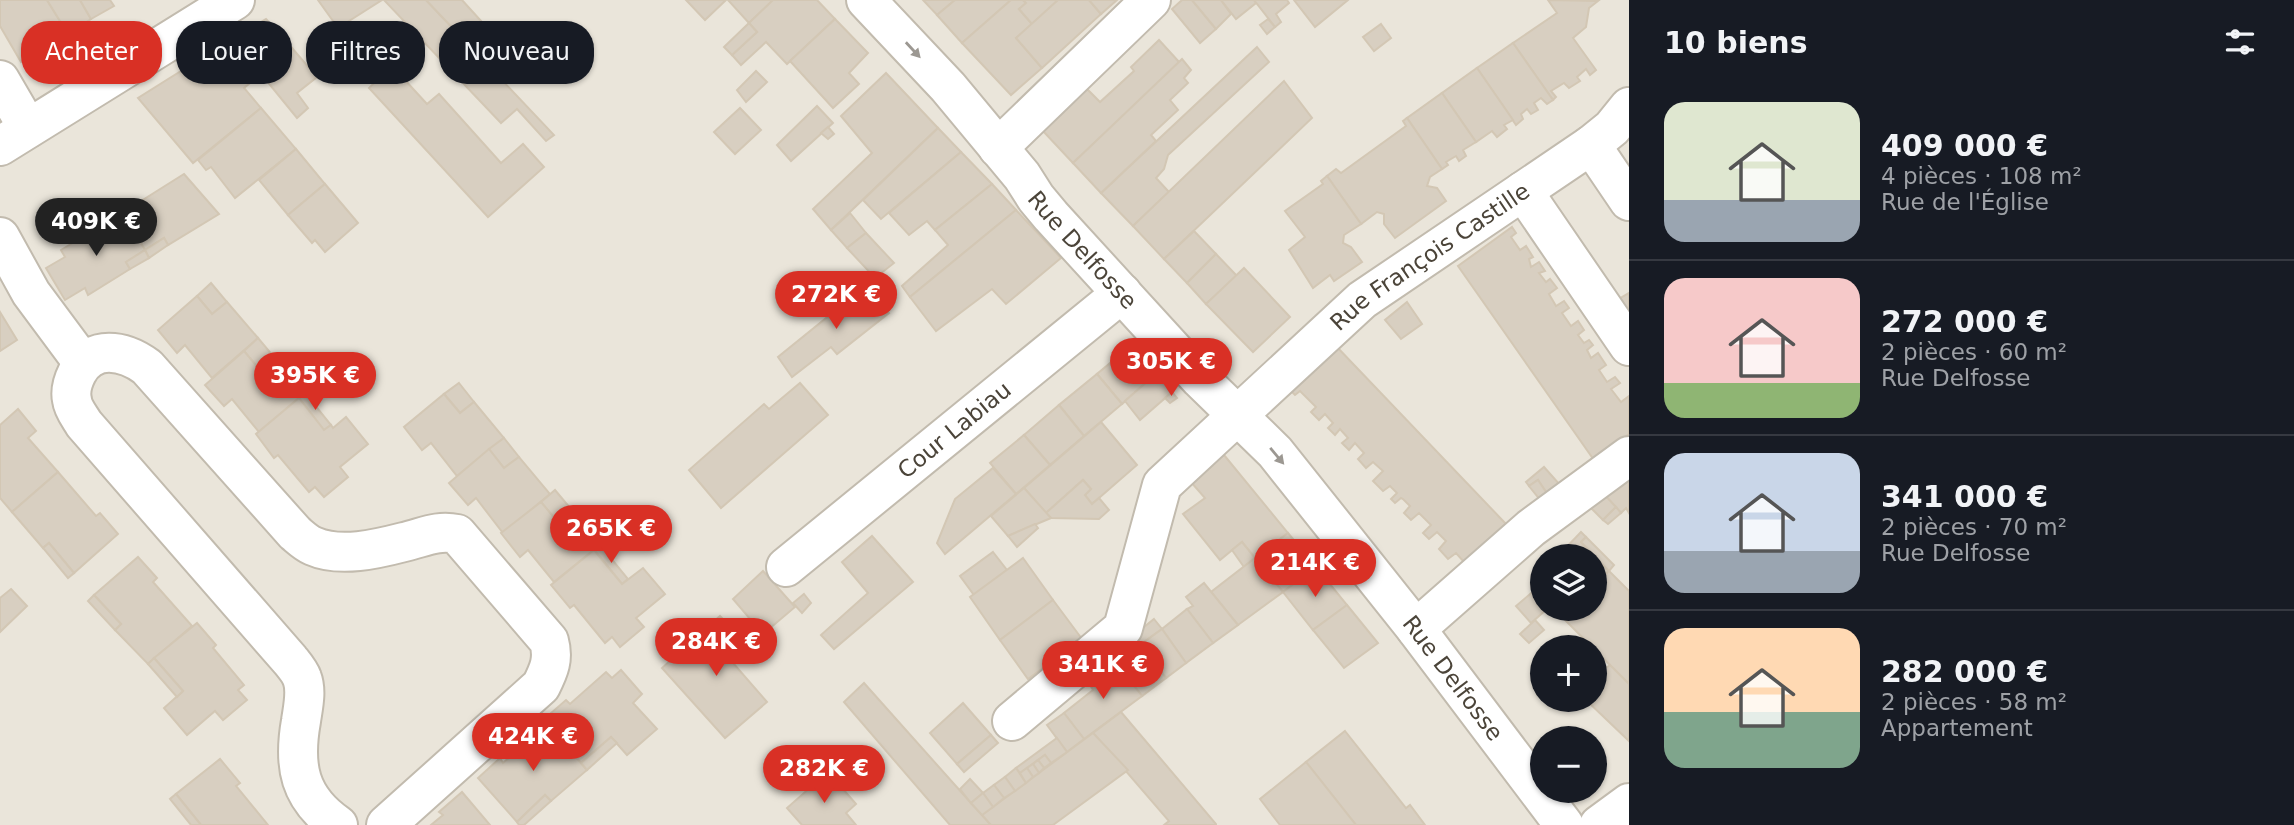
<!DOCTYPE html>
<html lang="fr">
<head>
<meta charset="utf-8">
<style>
  body { margin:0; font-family:"DejaVu Sans",sans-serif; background:#242831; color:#f1f3f6; height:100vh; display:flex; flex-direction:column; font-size:26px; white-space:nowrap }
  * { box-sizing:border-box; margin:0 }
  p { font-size:23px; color:#9ea1a6 }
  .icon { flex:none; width:38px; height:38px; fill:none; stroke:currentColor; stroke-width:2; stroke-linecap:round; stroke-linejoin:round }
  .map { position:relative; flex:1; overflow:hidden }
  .sheet { display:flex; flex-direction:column; background:#171b24; width:665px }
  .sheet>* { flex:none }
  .hud { position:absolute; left:21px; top:21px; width:665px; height:63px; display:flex; gap:14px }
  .fabs { position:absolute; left:1530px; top:544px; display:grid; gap:14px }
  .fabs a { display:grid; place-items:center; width:77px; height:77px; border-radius:50%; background:#171b24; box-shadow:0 2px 5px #0004; font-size:35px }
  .price { position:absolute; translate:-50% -60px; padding:0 16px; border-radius:24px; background:#d93025; color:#fff; font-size:23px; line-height:46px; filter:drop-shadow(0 2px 4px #0008) }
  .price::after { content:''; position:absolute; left:50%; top:42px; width:21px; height:16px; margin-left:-10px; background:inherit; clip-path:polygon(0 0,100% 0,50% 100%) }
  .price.current { background:#222; color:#fff }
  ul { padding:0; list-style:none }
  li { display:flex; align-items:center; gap:21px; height:175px; padding:0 35px }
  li+li { border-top:2px solid #363941 }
  li span { display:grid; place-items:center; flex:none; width:196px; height:140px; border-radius:21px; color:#555 }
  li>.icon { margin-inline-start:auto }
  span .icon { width:84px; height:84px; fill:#fffc; stroke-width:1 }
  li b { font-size:30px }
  h2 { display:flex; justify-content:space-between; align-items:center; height:84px; padding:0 35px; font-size:30px }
  .pill { padding:0 24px; border-radius:28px; background:#171b24; box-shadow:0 2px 5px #0004; font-size:24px; line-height:63px }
  .pill.current { background:#d93025; color:#fff }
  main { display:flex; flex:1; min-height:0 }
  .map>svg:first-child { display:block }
  .residential { fill:#eae5da; fill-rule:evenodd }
  .building { fill:#d8cfc1; stroke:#d3c7b4; stroke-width:2 }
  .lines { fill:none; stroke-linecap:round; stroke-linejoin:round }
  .minor-casing { stroke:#c2bbae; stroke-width:42 }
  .minor { stroke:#fff; stroke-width:38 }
  .oneway { fill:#9c9892 }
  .labels { text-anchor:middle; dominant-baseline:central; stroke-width:6; stroke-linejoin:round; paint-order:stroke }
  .street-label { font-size:23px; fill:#4b4439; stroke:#fff }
</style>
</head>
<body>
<main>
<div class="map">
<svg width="1629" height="825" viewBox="0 0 1629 825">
  <rect width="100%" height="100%" fill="#f6f3ec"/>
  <path class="residential" d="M0 0H1629V825H0ZM1542 556H1594V609H1542ZM1542 648H1594V700H1542ZM1542 738H1594V791H1542Z"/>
  <g class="building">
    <path d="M0 0H47L68 34 21 62 0 26Z"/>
    <path d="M47 0H80L91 19 68 34Z"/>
    <path d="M80 0H110L114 6 91 19Z"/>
    <path d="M318 0H382L338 28Z"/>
    <path d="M384 0H426L554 135 546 141 517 109 501 123Z"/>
    <path d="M426 0H462L501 43 482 59Z"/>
    <path d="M686 0H726L705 20Z"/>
    <path d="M728 0H773L749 23Z"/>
    <path d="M773 0H817L835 19 787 64 766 42 741 65 732 55 757 32 749 23Z"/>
    <path d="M923 0H955L937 15Z"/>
    <path d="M955 0H1011L962 43 937 15Z"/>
    <path d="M1011 0H1023L1026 3 1019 9 1032 24 1016 38 1042 68 1011 95 962 43Z"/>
    <path d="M1023 0H1058L1032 24 1019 9 1026 3Z"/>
    <path d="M1058 0H1089L1101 14 1042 68 1016 38Z"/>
    <path d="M1089 0H1117L1101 14Z"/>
    <path d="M1182 0H1192L1216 29 1200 43 1172 9Z"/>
    <path d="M1192 0H1221L1231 14 1216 29Z"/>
    <path d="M1221 0H1254L1256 3 1236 19Z"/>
    <path d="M1254 0H1287L1289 3 1276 14 1281 22 1275 27Z"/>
    <path d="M1294 0H1348L1315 27Z"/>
    <path d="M1548 0 1598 1 1589 8 1586 27 1573 38 1596 70 1590 75 1586 69 1577 77 1580 81 1569 88 1564 83 1551 91 1556 97 1553 100 1513 43 1557 13Z"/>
    <path d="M266 19 292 48 261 74 232 39Z"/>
    <path d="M835 19 868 53 849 73 859 84 833 108 790 61Z"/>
    <path d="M1268 19 1275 27 1267 34 1260 25Z"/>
    <path d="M749 23 757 32 732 55 724 47Z"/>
    <path d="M1381 24 1391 38 1374 51 1363 37Z"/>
    <path d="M232 39 261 74 244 88 261 108 193 163 138 98Z"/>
    <path d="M1159 40 1180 63 1073 163 1043 131 1087 89 1100 102 1134 71 1131 67Z"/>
    <path d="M1513 43 1553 100 1547 104 1541 98 1534 103 1538 110 1531 114 1527 109 1521 114 1523 119 1516 125 1477 68Z"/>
    <path d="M1257 47 1269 62 1168 155 1164 169 1156 178 1169 192 1133 226 1101 193Z"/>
    <path d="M292 48 317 77 297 93 308 108 297 118 261 74Z"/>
    <path d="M1182 59 1191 70 1184 78 1188 83 1170 100 1178 110 1151 135 1156 141 1101 193 1073 163Z"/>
    <path d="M392 66 427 104 439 94 501 163 523 144 544 167 488 217 369 88Z"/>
    <path d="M1477 68 1513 120 1504 125 1507 129 1497 137 1492 131 1476 142 1442 93Z"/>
    <path d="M756 71 767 82 746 102 737 90Z"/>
    <path d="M886 73 938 128 831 230 813 209 872 153 841 116Z"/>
    <path d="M1284 81 1312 118 1164 259 1133 226Z"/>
    <path d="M1442 93 1476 142 1463 150 1466 156 1459 161 1456 156 1446 162 1448 165 1442 169 1407 118Z"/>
    <path d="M817 106 833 123 791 161 777 145Z"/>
    <path d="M261 108 296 149 235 198 211 167 206 170 198 160Z"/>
    <path d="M740 108 761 130 735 154 714 132Z"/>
    <path d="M1407 118 1442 169 1430 177 1427 186 1437 188 1446 201 1395 238 1384 224V214L1377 212 1361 224 1327 176 1336 169 1341 173 1406 126 1403 121Z"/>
    <path d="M828 127 834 134 828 139 821 133Z"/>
    <path d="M938 128 961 152 881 219 863 200Z"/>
    <path d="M296 149 325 184 288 215 259 180Z"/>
    <path d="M961 152 992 184 935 230 927 221 909 235 889 213Z"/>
    <path d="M184 174 219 214 168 245 164 238 145 250 122 213Z"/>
    <path d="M1327 176 1361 224 1344 235 1343 243 1351 247 1362 262 1334 281 1330 275 1313 288 1289 250 1305 237 1285 211 1323 184 1321 181Z"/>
    <path d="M325 184 358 223 325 252 315 240 312 243 288 215Z"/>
    <path d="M992 184 1016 210 910 297 902 286 948 245 935 230Z"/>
    <path d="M1016 210 1061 258 1006 304 992 289 936 331 910 297Z"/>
    <path d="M122 213 145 250 126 262 130 269 88 295 85 288 65 300 46 268 65 257 61 250Z"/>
    <path d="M850 213 866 233 847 248 831 230Z"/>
    <path d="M1512 227 1516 233 1511 237 1520 250 1526 246 1533 257 1529 259 1531 267 1539 262 1545 271 1539 273 1546 282 1550 279 1557 288 1549 294 1556 306 1564 301 1569 308 1562 313 1571 326 1578 321 1584 330 1578 335 1584 343 1589 340 1593 345 1587 350 1591 358 1598 353 1606 365 1599 370 1607 382 1615 377 1620 383 1611 389 1621 402 1629 396V434L1594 460 1458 266Z"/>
    <path d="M1194 231 1216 254 1187 283 1164 259Z"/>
    <path d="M866 233 894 263 875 278 847 248Z"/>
    <path d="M164 238 168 245 149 258 145 250Z"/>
    <path d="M145 250 149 258 130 269 126 262Z"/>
    <path d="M1216 254 1237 276 1206 304 1187 283Z"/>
    <path d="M1244 268 1290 317 1253 352 1206 304Z"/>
    <path d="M211 283 227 302 212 314 197 296Z"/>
    <path d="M867 285 889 313 837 354 831 347 792 377 778 357Z"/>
    <path d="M1629 293V317L1617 300Z"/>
    <path d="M197 296 212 314 227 302 258 338 212 378 185 345 177 353 158 330Z"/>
    <path d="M1407 302 1422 324 1401 339 1385 320Z"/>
    <path d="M0 312 17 340 0 351Z"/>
    <path d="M258 338 274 357 259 369 244 351Z"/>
    <path d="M1133 344 1157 373 1122 404 1097 374Z"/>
    <path d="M1336 346 1506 524 1465 563 1456 553 1448 559 1439 549 1446 541 1437 532 1429 539 1423 533 1431 525 1419 513 1411 520 1404 513 1410 506 1403 499 1401 498 1395 503 1391 499 1397 493 1390 486 1383 491 1373 481 1383 471 1373 462 1366 468 1358 459 1364 453 1355 443 1349 450 1342 443 1348 438 1340 429 1335 435 1328 428 1333 423 1325 414 1319 420 1311 412 1316 407 1300 391 1295 395 1289 389Z"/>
    <path d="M244 351 259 369 274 357 305 393 259 432 232 399 224 406 205 385Z"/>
    <path d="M1157 373 1172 392 1140 420 1125 401Z"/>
    <path d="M1097 374 1122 404 1084 436 1059 405Z"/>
    <path d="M459 383 474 402 460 413 444 394Z"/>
    <path d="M800 383 828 415 721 508 689 470 764 404 769 409Z"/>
    <path d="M1172 392 1177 398 1170 403 1165 398Z"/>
    <path d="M305 393 331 425 324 430 299 398Z"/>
    <path d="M444 394 460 413 474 402 504 438 457 476 431 443 422 450 404 427Z"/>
    <path d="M299 398 324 430 331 425 333 428 346 417 368 444 340 467 348 477 324 497 315 487 309 492 278 455 274 458 256 434Z"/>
    <path d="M1059 405 1084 436 1050 465 1024 435Z"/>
    <path d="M18 409 36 431 28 438 58 472 12 512 0 498V425Z"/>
    <path d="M1101 422 1137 465 1092 504 1085 495 1091 489 1083 480 1046 513 1024 488Z"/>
    <path d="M1024 435 1050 465 1016 494 990 463Z"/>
    <path d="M504 438 519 457 504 468 489 449Z"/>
    <path d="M489 449 504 468 519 457 550 494 503 533 476 498 468 505 449 483Z"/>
    <path d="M1224 455 1288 533 1255 558 1242 542 1220 560 1183 514 1205 498 1191 482Z"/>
    <path d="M1544 467 1561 486 1548 495 1538 480 1529 486 1526 482Z"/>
    <path d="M993 468 1016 494 945 554 937 543 955 499Z"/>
    <path d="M1629 469V513L1626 508 1621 513 1600 490Z"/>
    <path d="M58 472 96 516 100 513 118 534 74 573 49 543 43 548 12 512Z"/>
    <path d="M1083 480 1091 489 1085 495 1092 504 1099 498 1109 510 1099 519 1051 518 1046 513Z"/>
    <path d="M1538 480 1548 495 1541 501 1529 486Z"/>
    <path d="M1024 488 1051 518 1008 536 991 516Z"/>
    <path d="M555 490 570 508 556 520 541 502Z"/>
    <path d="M1600 490 1616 507 1603 520 1585 502Z"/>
    <path d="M541 502 556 520 570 508 600 545 554 582 528 550 520 557 501 533Z"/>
    <path d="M1616 507 1621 513 1608 524 1603 520Z"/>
    <path d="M1035 524 1038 528 1017 547 1008 536Z"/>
    <path d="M1581 532 1586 537 1581 542 1609 571 1594 584V556H1558Z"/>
    <path d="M1288 533 1316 567 1283 592 1255 558Z"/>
    <path d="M872 536 913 582 834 649 821 635 868 593 842 562Z"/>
    <path d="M1586 537 1614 565 1609 571 1581 542Z"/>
    <path d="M1242 542 1255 558 1244 567 1232 550Z"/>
    <path d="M49 543 74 573 68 578 43 548Z"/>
    <path d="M600 545 628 579 622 584 594 550Z"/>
    <path d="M594 550 622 584 643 568 665 594 636 618 644 627 620 647 612 637 605 643 574 605 570 608 551 585Z"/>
    <path d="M993 552 1007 570 974 595 960 576Z"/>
    <path d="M138 557 157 578 153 582 192 626 148 664 115 630 121 624 94 595Z"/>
    <path d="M1023 558 1053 600 1000 640 970 597Z"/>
    <path d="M1255 558 1283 592 1238 625 1211 592Z"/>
    <path d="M1316 567 1347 605 1313 630 1283 592Z"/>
    <path d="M763 571 795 607 763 634 733 599Z"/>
    <path d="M1609 571 1629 591V684L1556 611 1558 609H1594V584Z"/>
    <path d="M1542 573V596L1531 584Z"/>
    <path d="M1204 583 1238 625 1213 643 1187 609 1193 606 1186 597Z"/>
    <path d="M11 589 27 606 0 632V598Z"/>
    <path d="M1536 589 1542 596V609H1547L1531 623 1516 606Z"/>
    <path d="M804 594 811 603 802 613 793 603Z"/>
    <path d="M94 595 121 624 115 630 88 601Z"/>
    <path d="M1053 600 1082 639 1028 679 1000 640Z"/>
    <path d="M1347 605 1378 643 1344 668 1313 630Z"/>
    <path d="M1187 609 1213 643 1186 663 1162 629Z"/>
    <path d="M720 616 749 647 733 663 767 702 725 738 662 668Z"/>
    <path d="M1154 619 1162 629 1140 645 1133 636Z"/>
    <path d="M1535 620 1544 630 1529 643 1520 634Z"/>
    <path d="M197 623 216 645 213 648 244 685 238 690 247 700 223 720 215 711 187 735 164 708 183 691 154 658Z"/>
    <path d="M1162 629 1186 663 1166 678 1140 645Z"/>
    <path d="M1565 638 1574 648H1555Z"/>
    <path d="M1121 645 1128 654 1112 668 1104 658Z"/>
    <path d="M1140 645 1166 678 1142 696 1116 663Z"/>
    <path d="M154 658 183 691 177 697 148 664Z"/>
    <path d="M1116 663 1142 696 1084 739 1064 713 1093 690 1089 683Z"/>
    <path d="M1594 663 1602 671 1610 665 1629 684V741L1586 700H1594Z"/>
    <path d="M621 670 642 694 633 703 657 729 627 755 611 737 581 763 543 720 566 700 570 704 606 672 612 678Z"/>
    <path d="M864 683 971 803 991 825H950L844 702Z"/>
    <path d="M963 703 991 735 957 764 930 733Z"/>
    <path d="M1121 712 1216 824V825H1164L1169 821 1093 733Z"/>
    <path d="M1064 713 1084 739 1067 752 1047 725Z"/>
    <path d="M547 724 587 770 551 801 545 795 517 822 478 778 500 758 503 763Z"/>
    <path d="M1345 731 1406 808 1410 805 1425 825H1356L1306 762Z"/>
    <path d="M1093 733 1128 770 1053 825H991L982 815Z"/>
    <path d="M991 735 998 743 964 772 957 764Z"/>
    <path d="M611 737 617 743 587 770 581 763Z"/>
    <path d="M1057 738 1067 752 1051 763 1045 755 1020 773 1016 768Z"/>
    <path d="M1045 755 1051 763 1044 768 1038 760Z"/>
    <path d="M220 759 240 783 236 786 268 825H201L176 794Z"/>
    <path d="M1038 760 1044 768 1039 773 1033 764Z"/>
    <path d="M1306 762 1356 825H1280L1260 799Z"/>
    <path d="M1033 764 1039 773 1033 777 1027 768Z"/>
    <path d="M1016 768 1026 783 1015 791 1005 777Z"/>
    <path d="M1027 768 1033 777 1026 783 1020 773Z"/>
    <path d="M828 772 856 804 846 813 856 825H802L787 808Z"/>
    <path d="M1005 777 1015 791 1004 798 994 785Z"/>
    <path d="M970 779 983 793 971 803 960 789Z"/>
    <path d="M994 785 1004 798 993 807 983 793Z"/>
    <path d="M462 792 490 825H431L443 815 439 812Z"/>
    <path d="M983 793 993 807 982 815 971 803Z"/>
    <path d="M176 794 201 825H191L170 799Z"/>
    <path d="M545 795 551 801 524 825H519L517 822Z"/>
  </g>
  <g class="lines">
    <g class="minor-casing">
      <g id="minor">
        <path id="s1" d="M866 0 948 87 1022 176 1036 198 1051 216 1200 379 1275 452 1416 629 1564 825"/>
        <path d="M0 80 28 128"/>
        <path d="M1591 145 1629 201"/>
        <path d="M0 146 235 0"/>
        <path d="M998 148 1151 0"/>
        <path d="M1523 191 1629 346"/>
        <path d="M0 237 31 293 83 363"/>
        <path id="s2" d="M786 567 1122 293"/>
        <path d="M1416 629 1531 528 1629 456"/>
        <path id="s3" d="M1012 721 1123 628 1162 485 1362 300 1591 145 1612 128 1629 107"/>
        <path d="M338 825C299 798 293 766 301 721 303 707 307 691 302 678 300 672 294 665 290 660L84 424C80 417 73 409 72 400 70 391 73 381 77 373 92 344 124 350 147 367L295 533C301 538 306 543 313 546 340 558 377 549 404 542 425 537 437 530 457 534L549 641C554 659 549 670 541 686L386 825"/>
        <path d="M1599 825 1629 803"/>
      </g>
    </g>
    <use href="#minor" class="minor"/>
  </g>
  <defs><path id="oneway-solid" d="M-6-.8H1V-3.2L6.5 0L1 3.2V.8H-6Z" transform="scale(1.75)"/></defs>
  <g class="oneway">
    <use href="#oneway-solid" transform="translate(913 50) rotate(47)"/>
    <use href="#oneway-solid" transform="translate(1277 456) rotate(50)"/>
  </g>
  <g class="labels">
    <g class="street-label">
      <text stroke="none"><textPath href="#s1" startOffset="331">Rue Delfosse</textPath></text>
      <text stroke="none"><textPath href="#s3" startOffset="646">Rue François Castille</textPath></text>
      <text stroke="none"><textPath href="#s2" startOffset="217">Cour Labiau</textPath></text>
      <text stroke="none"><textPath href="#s1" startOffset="898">Rue Delfosse</textPath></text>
    </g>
  </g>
</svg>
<div class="fabs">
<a><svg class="icon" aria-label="layers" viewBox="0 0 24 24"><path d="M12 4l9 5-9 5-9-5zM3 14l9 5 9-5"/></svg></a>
<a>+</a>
<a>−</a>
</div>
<b class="price current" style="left:96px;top:258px">409K €</b>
<b class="price" style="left:836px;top:331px">272K €</b>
<b class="price" style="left:1171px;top:398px">305K €</b>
<b class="price" style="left:315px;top:412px">395K €</b>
<b class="price" style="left:611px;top:565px">265K €</b>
<b class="price" style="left:1315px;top:599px">214K €</b>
<b class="price" style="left:716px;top:678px">284K €</b>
<b class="price" style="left:1103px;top:701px">341K €</b>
<b class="price" style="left:533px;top:773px">424K €</b>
<b class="price" style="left:824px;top:805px">282K €</b>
<div class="hud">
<a class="pill current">Acheter</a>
<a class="pill">Louer</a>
<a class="pill">Filtres</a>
<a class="pill">Nouveau</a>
</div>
</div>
<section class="sheet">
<h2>10 biens<svg class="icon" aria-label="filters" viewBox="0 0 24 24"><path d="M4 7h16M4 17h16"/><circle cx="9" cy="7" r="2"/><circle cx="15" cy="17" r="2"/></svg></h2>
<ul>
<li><span style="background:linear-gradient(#dfe7d0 70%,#9aa5b1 0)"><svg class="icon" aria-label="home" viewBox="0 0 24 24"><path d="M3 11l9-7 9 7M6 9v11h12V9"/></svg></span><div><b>409 000 €</b><p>4 pièces · 108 m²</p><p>Rue de l'Église</p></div></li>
<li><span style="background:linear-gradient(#f6c9c9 75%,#8fb573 0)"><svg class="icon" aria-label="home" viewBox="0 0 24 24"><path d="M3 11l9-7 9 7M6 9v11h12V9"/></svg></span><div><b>272 000 €</b><p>2 pièces · 60 m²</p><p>Rue Delfosse</p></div></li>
<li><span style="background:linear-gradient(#c9d6e8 70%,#9aa5b1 0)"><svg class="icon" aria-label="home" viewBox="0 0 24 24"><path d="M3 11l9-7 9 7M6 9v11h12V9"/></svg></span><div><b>341 000 €</b><p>2 pièces · 70 m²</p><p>Rue Delfosse</p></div></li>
<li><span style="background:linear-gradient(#ffd9b3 60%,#7fa58c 0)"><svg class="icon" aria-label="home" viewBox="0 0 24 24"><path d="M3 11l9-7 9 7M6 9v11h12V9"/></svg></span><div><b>282 000 €</b><p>2 pièces · 58 m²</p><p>Appartement</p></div></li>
</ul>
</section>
</main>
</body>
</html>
